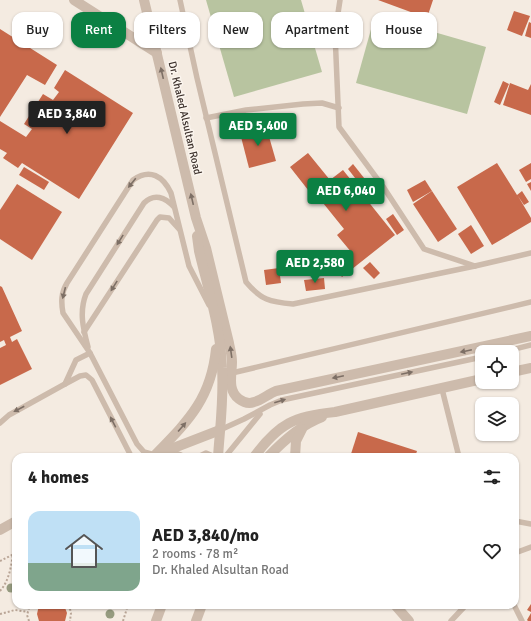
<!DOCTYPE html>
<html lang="en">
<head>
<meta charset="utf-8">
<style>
  body { margin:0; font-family:Signika,sans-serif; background:#f6f6f6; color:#222; height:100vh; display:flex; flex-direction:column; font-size:15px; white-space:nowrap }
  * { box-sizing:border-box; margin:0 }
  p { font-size:13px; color:#767676 }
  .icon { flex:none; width:22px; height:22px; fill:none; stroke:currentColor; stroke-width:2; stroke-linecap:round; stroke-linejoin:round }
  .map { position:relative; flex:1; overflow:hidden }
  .details { position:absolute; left:12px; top:453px; width:507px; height:156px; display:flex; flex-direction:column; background:#fff; border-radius:12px; box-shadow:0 1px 3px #0004 }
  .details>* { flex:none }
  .top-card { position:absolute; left:12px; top:12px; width:507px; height:36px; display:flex; gap:8px }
  .buttons { position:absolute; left:475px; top:345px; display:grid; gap:8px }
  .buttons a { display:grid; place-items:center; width:44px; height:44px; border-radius:8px; background:#fff; box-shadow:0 1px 3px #0004; font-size:20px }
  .price { position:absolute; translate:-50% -34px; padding:0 9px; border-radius:4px; background:#0b8043; color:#fff; font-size:13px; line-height:26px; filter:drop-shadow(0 1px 2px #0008) }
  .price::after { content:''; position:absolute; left:50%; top:24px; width:12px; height:9px; margin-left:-6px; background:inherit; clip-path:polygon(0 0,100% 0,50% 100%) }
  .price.selected { background:#222; color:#fff }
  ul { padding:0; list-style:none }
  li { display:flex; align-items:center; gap:12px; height:100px; padding:0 16px }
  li+li { border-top:1px solid #e0e0e0 }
  li span { display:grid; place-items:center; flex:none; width:112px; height:80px; border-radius:12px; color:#555 }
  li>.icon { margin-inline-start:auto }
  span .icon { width:48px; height:48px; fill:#fffc; stroke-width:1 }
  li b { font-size:17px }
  h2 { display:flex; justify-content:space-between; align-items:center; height:48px; padding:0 16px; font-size:17px }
  .chip { padding:0 14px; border-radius:12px; background:#fff; box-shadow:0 1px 3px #0004; font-size:14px; line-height:36px }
  .chip.selected { background:#0b8043; color:#fff }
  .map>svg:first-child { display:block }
  .green { fill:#b8c4a0 }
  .building { fill:#c8694b }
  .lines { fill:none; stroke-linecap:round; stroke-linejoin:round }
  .path { stroke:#b9a596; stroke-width:2; stroke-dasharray:2 2; stroke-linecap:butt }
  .lane { stroke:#cdbbac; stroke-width:5.5 }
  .street { stroke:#cdbbac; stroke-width:10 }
  .tree { fill:#969b7f }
  .oneway { fill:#7d6f65 }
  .labels { text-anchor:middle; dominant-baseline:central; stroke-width:3; stroke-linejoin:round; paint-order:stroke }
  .street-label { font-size:11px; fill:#3b302b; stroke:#fbf5ee }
</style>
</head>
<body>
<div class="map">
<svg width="531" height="621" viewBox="0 0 531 621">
  <rect width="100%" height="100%" fill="#f4ebe1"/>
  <g class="green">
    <path d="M206 0H301L322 72 234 97Z"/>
    <path d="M375 15 486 47 467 114 356 83Z"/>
  </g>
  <g class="building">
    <path d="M378 0H433L427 18Z"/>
    <path d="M514 11 530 16 522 36 507 30Z"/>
    <path d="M529 22 531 23V38L525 36Z"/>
    <path d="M0 29 57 65 45 85 27 75 0 117Z"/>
    <path d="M65 70 133 113 79 199 22 163 18 168 3 158 7 153 0 149V121L26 137 32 129 24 124 43 94 53 100 59 92 54 88Z"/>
    <path d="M503 81 509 84 500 105 494 102Z"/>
    <path d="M510 83 528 90 531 84V115L503 105Z"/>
    <path d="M266 126 276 161 249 168 240 133Z"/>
    <path d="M308 153 330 180 343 170 395 235 342 277 334 267 352 253 337 235 344 229 315 193 312 195 290 167Z"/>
    <path d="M497 163 517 195 522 191 529 202 524 205 518 196 531 218V222L492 245 457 187Z"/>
    <path d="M531 163V179L526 182 519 170Z"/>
    <path d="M353 164 372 188 366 192 348 169Z"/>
    <path d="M24 167 49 182 44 190 19 175Z"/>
    <path d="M425 180 432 191 413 202 407 190Z"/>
    <path d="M531 182V191L527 184Z"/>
    <path d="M17 184 62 212 32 260 0 239V210Z"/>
    <path d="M432 191 457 229 438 242 413 204Z"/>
    <path d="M393 214 404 230 397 235 386 219Z"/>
    <path d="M471 225 484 246 471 254 458 234Z"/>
    <path d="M370 262 380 273 374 279 363 268Z"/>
    <path d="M279 268 281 283 266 285 264 270Z"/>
    <path d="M324 278 325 289 306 291 304 280Z"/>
    <path d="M0 286 2 287 22 331 10 337 12 342 17 339 32 369 0 385V348L6 345 4 340 0 342Z"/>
    <path d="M358 432 417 451 415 457H350Z"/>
    <path d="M531 604V612L527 610Z"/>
    <path d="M39 605H64L67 613 65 621H39L37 614Z"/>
    <path d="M531 613V621H528L527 620Z"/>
  </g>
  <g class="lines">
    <g class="path">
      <path d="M0 561 16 553"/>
      <path d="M0 591C9 581 11 567 13 554"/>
      <path d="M69 605 71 613 70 621"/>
      <path d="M0 614 15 610 28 612"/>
      <path d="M29 621 27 615 30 605"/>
      <path d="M123 621 128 605"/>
    </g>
    <g class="lane">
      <path d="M180 0 197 78 246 282C261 300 270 302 293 304L475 266 531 253"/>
      <path d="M340 0 335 33 339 127 384 188 424 249 475 266"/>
      <path d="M206 118 246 110 303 104 322 103 339 108"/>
      <path d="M84 332 157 220 160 217 169 218 179 229"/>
      <path d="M88 347C83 328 79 312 86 294L144 203C154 193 165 197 174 207"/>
      <path d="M503 352 531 345"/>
      <path d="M232 373 531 302"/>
      <path d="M65 384 76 360 90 353"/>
      <path d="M442 389 459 457"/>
      <path d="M0 423 9 415 65 384 80 376 86 375 92 380 130 454V457"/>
      <path d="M220 430 244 419 270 405 282 400 482 357"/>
      <path d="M155 455 144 452 137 444 90 353 63 313C61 302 61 293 67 283L133 180C150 168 163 176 171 193L189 266 209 305"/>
      <path d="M198 457 206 453 215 457"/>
      <path d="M225 457 260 414"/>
      <path d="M515 521 531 524"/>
      <path d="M515 553 531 547"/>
      <path d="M514 605 522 621"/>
      <path d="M451 621 466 605"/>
    </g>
    <g class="street">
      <path d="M74 0 157 53"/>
      <path d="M144 0 196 218 206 248 229 343C230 349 232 355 232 362 232 375 227 390 239 399 243 402 249 404 254 402 262 400 268 394 276 391L531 336"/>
      <path d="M197 236 199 251C208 289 221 329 222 368 224 398 220 427 218 457"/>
      <path d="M512 372 531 368"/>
      <path d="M162 453 171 454 180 457"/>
      <path d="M158 454 220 430"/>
      <path d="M155 455C188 421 211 399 216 349"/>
      <path d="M254 457C279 423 295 416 335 412L482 379"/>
      <path d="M268 457C284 440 301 425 322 417"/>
      <path d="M295 457 296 441 302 429"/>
      <path d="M0 530 16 521"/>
      <path d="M395 605 409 621"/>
      <path d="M156 621 162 605"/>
      <path d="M196 621 202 605"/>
    </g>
  </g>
  <g class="tree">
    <circle cx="11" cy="588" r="4.5"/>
    <circle cx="110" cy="614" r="4.5"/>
  </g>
  <defs><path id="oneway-solid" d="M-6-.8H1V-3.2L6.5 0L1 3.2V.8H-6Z"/></defs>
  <g class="oneway">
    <use href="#oneway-solid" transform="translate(162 73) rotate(-103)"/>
    <use href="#oneway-solid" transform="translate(132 183) rotate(129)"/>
    <use href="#oneway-solid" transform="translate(192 199) rotate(-103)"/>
    <use href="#oneway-solid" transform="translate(120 240) rotate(122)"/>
    <use href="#oneway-solid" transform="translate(114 286) rotate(122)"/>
    <use href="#oneway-solid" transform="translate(64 293) rotate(104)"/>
    <use href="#oneway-solid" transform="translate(466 351) rotate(168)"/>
    <use href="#oneway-solid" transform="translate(231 352) rotate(-98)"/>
    <use href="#oneway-solid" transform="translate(407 373) rotate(-12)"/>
    <use href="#oneway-solid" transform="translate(338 377) rotate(168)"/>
    <use href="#oneway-solid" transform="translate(280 401) rotate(-17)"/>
    <use href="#oneway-solid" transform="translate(19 409) rotate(152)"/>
    <use href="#oneway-solid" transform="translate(113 422) rotate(-117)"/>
    <use href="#oneway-solid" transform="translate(182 427) rotate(-49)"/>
  </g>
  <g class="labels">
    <g class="street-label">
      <text transform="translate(185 118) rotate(77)">Dr. Khaled Alsultan Road</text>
    </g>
  </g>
</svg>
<div class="buttons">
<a><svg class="icon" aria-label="locate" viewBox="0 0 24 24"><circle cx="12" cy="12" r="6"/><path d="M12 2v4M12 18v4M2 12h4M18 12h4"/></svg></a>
<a><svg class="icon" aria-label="layers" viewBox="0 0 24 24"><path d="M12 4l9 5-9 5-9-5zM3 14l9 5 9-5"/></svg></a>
</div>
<b class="price selected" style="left:67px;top:135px">AED 3,840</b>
<b class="price" style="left:258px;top:147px">AED 5,400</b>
<b class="price" style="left:346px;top:212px">AED 6,040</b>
<b class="price" style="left:315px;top:284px">AED 2,580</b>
<div class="top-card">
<a class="chip">Buy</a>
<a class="chip selected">Rent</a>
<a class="chip">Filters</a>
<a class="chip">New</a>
<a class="chip">Apartment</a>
<a class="chip">House</a>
</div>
<section class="details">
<h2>4 homes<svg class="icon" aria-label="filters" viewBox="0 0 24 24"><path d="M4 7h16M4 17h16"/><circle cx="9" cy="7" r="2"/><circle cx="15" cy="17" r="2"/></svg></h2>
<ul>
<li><span style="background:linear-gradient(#bfe0f5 65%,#7fa58c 0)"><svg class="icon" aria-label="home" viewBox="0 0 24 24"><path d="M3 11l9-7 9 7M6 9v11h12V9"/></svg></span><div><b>AED 3,840/mo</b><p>2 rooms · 78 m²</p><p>Dr. Khaled Alsultan Road</p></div><svg class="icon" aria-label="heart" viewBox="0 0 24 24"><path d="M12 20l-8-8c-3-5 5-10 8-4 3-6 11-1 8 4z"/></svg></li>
</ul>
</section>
</div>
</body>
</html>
